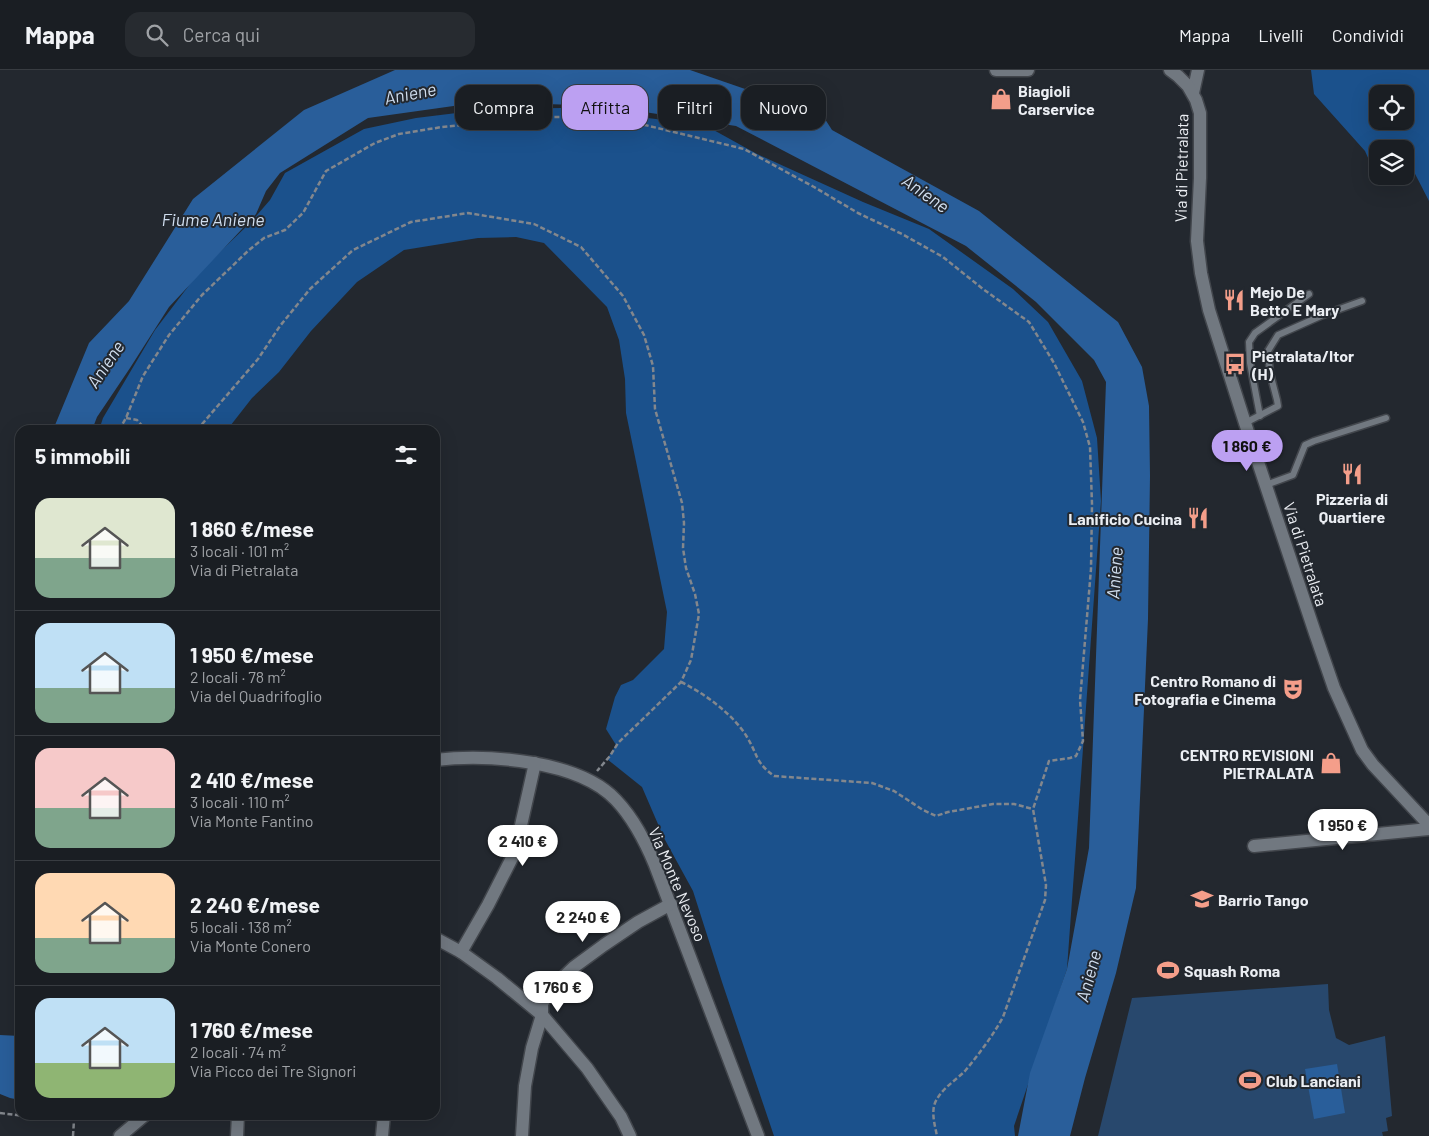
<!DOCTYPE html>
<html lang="it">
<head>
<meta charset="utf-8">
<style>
  body { margin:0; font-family:Barlow,sans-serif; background:#272b30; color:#f1f3f6; height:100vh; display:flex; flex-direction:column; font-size:19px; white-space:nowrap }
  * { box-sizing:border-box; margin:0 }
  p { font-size:16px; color:#9fa2a6 }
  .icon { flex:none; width:28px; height:28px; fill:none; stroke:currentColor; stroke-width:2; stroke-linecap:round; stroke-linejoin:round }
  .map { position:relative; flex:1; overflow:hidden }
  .details { position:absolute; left:15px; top:355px; width:425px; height:695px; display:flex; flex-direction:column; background:#1a1e23; border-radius:15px; box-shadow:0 5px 20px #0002,0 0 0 1px #383c41 }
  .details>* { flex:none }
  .guide { position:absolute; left:455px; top:15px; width:475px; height:45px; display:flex; gap:10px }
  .controls { position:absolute; left:1369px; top:15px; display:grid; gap:10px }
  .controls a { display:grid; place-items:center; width:45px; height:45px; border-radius:10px; background:#1a1e23; box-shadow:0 5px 20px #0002,0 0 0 1px #383c41; font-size:25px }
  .price { position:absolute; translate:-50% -42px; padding:0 11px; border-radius:18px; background:#fff; color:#222; font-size:16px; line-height:32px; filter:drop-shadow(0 1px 2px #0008) }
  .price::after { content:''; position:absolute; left:50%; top:30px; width:15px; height:11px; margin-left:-8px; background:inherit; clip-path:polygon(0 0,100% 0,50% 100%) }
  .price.active { background:#bca0f2; color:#111 }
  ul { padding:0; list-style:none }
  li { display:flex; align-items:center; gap:15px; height:125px; padding:0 20px }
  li+li { border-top:1px solid #383c41 }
  li span { display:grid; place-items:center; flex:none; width:140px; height:100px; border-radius:15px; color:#555 }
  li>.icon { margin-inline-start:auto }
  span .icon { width:60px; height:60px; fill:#fffc; stroke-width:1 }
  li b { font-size:21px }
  h2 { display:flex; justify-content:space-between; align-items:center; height:60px; padding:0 20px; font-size:21px }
  .pill { padding:0 18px; border-radius:15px; background:#1a1e23; box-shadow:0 5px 20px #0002,0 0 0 1px #383c41; font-size:18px; line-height:45px }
  .pill.active { background:#bca0f2; color:#111 }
  header { display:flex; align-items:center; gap:30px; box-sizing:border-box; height:70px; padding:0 25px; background:#1a1e23; border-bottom:1px solid #383c41 }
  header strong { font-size:24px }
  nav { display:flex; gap:28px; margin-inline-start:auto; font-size:18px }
  .search { width:350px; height:45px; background:#272b30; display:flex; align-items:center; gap:12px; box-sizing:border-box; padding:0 18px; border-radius:15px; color:#9fa2a6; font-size:19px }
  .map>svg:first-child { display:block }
  .green { fill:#28486d }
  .forest { fill:#1b518c; fill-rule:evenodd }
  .water { fill:#295e9a }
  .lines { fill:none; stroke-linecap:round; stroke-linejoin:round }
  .service-casing { stroke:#42464c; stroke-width:9 }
  .minor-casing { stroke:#42464c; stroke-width:15 }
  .tertiary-casing { stroke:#42464c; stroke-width:15 }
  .path { stroke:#83878d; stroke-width:2.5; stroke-dasharray:5 2.5; stroke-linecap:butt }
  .service { stroke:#717880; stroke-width:6 }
  .minor { stroke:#717880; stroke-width:12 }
  .tertiary { stroke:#717880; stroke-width:12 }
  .labels { text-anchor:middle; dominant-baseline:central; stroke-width:4; stroke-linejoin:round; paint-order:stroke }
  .poi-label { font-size:16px; font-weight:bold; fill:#ebeef3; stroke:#23282f; text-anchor:start }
  .street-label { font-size:16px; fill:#ebeef3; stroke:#23282f }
  .water-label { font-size:18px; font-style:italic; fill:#d0deef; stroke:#23282f }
</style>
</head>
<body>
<header>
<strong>Mappa</strong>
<div class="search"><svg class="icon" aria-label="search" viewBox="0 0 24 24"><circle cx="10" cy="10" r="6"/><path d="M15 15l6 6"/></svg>Cerca qui</div>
<nav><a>Mappa</a><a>Livelli</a><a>Condividi</a></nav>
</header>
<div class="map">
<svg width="1429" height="1066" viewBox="0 0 1429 1066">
  <rect width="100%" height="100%" fill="#23282f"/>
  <path class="green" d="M1328 914 1329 940 1336 968 1349 975 1385 966 1392 1046 1386 1048 1388 1061 1382 1062 1383 1066H1098L1132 928Z"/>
  <g class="forest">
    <path d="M1311 0H1429V131L1411 96 1405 95V79H1378L1377 97 1373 99 1365 81 1314 24ZM1378 24H1405V51H1378Z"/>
    <path d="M562 38 656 49 710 58 757 84 863 132 929 159 1013 219 1048 252 1082 311 1097 368 1101 431 1067 899 1014 1056 1015 1066H774L722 912 693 821 664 768 642 717 607 689 616 675 606 659 615 627 621 615 633 610 664 579 667 542 626 343 625 309 619 270 607 237 544 173 516 167 478 168 404 180 357 212 311 261 279 302 252 328 227 360H99L103 348 155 260 200 201 250 153 270 130 285 103 364 59 416 48 489 39Z"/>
  </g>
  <g class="water">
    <path d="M395 0H690L823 46 832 60 979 141 1118 252 1142 297 1149 336 1150 406 1148 549 1136 818 1116 903 1085 1008 1070 1066H1018L1030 1003 1067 899 1089 778 1106 312 1094 290 1036 232 966 176 736 56 605 36 482 32 368 48 280 103 266 121 256 144 169 237 130 298 97 347 92 360H53L89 273 129 231 193 129 304 40Z"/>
    <path d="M20 466V567L14 538 17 482Z"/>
    <path d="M0 965 20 966V1030L10 1028 0 1024Z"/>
    <path d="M1337 994 1345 1043 1314 1049 1305 999Z"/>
  </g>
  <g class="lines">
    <g class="service-casing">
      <g id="service">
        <path d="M1260 346 1250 293 1249 272 1255 263 1309 224"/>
        <path d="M1245 353 1278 336 1277 330 1270 303 1268 281 1278 265 1323 245 1362 231"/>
        <path d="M1266 415 1293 405 1305 375 1314 371 1386 348"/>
      </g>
    </g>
    <g class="minor-casing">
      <g id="minor">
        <path d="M1193 23 1198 0"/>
        <path d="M435 690C487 684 579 690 616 730 634 749 645 771 655 795L758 1066"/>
        <path d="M1254 776 1429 759"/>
        <path d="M435 868 461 882 497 908 542 945 587 998 621 1047 630 1066"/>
        <path d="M461 882 488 835 515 782 535 693"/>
        <path d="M120 1066 145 1045"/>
        <path d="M237 1066 238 1045"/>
        <path d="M382 1066 384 1045"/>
        <path d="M522 1066 525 1016 532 978 542 945V934L549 921 574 897 604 875 638 852 671 834"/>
      </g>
    </g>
    <g class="tertiary-casing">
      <g id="tertiary">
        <path d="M996 0H1028"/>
        <path d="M1170 0 1178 6 1188 16 1196 30 1200 43V108L1197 171 1201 203 1209 240 1245 353 1315 563 1334 618 1362 680 1373 695 1429 755"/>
      </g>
    </g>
    <g class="path">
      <path d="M126 348 137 350 146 360"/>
      <path d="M119 360 126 348 143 306 169 265 202 225 249 180 264 168 285 160 303 143 326 101 375 73 399 64 442 57 553 47H601L645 55 744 79 814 117 858 143 902 164 943 187 983 219 1029 252 1054 293 1083 352 1090 377 1092 434 1091 499 1080 630 1083 671 1076 686 1070 688 1049 691 1033 739 1046 815 1045 830 1003 947C992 967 979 984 965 1001 955 1011 938 1021 934 1036 932 1046 935 1056 937 1066"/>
      <path d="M197 360 258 289 280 256 310 219 353 180 411 152 468 143 534 154 581 177 623 226 644 265 653 296 655 339 682 433 684 453 683 478 686 498 695 524 699 544 691 590 681 612 618 673 610 686 597 701"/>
      <path d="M681 612C704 623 734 645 747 667 758 685 755 692 774 706L872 713 894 721 923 740 936 746 948 742 993 734H1014L1033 739"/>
      <path d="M0 1043 24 1046 29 1045"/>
      <path d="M73 1066 74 1050 76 1045"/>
    </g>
    <use href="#service" class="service"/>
    <use href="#minor" class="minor"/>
    <use href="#tertiary" class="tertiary"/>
  </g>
  <defs>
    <g id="shop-bare" transform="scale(1.725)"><path d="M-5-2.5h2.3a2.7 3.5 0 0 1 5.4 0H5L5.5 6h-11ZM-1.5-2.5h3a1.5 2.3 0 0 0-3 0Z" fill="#f49e8a" stroke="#23282f" stroke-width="2.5" paint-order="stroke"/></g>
    <g id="restaurant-bare" transform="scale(1.725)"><path d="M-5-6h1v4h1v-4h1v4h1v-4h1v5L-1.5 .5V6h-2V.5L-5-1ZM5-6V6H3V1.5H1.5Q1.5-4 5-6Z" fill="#f49e8a" stroke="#23282f" stroke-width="2.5" paint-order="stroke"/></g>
    <g id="bus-bare" transform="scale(1.725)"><path d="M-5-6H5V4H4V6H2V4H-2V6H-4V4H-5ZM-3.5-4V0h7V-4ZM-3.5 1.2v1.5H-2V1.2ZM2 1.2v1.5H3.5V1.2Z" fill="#f49e8a" stroke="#23282f" stroke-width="2.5" paint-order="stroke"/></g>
    <g id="theatre-bare" transform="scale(1.725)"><path d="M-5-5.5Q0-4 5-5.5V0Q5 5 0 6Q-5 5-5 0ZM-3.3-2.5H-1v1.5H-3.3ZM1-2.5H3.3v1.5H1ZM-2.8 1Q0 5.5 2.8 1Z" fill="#f49e8a" stroke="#23282f" stroke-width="2.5" paint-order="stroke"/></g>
    <g id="school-bare" transform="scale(1.725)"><path d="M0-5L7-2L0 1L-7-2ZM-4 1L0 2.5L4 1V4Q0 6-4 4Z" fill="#f49e8a" stroke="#23282f" stroke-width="2.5" paint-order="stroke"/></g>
    <g id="stadium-bare" transform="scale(1.725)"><path d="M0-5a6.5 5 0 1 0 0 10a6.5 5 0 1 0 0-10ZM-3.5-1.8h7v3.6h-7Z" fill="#f49e8a" stroke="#23282f" stroke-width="2.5" paint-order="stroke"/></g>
  </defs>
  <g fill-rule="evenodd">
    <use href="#shop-bare" x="1001" y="29"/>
    <use href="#restaurant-bare" x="1234" y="230"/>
    <use href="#bus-bare" x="1235" y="294"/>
    <use href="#restaurant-bare" x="1352" y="404"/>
    <use href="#restaurant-bare" x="1198" y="448"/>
    <use href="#theatre-bare" x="1293" y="619"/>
    <use href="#shop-bare" x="1331" y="693"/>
    <use href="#school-bare" x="1202" y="829"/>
    <use href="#stadium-bare" x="1168" y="900"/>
    <use href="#stadium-bare" x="1250" y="1010"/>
  </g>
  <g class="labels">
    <g class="poi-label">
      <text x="1018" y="20">Biagioli<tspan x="1018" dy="18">Carservice</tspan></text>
      <text x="1250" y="221">Mejo De<tspan x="1250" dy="18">Betto E Mary</tspan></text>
      <text x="1252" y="285">Pietralata/Itor<tspan x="1252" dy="18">(H)</tspan></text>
      <text x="1352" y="428" text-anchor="middle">Pizzeria di<tspan x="1352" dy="18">Quartiere</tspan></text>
      <text x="1182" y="448" text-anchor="end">Lanificio Cucina</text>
      <text x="1276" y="610" text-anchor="end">Centro Romano di<tspan x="1276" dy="18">Fotografia e Cinema</tspan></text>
      <text x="1314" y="684" text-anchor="end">CENTRO REVISIONI<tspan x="1314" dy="18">PIETRALATA</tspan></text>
      <text x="1218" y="829">Barrio Tango</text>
      <text x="1184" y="900">Squash Roma</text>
      <text x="1266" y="1010">Club Lanciani</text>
    </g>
    <g class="street-label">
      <text transform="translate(1181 98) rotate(-89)">Via di Pietralata</text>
      <text transform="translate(1306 484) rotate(72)">Via di Pietralata</text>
      <text transform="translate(678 814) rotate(67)">Via Monte Nevoso</text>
    </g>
    <g class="water-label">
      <text transform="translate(410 23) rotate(-11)">Aniene</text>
      <text transform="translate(926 123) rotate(35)">Aniene</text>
      <text x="213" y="149">Fiume Aniene</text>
      <text transform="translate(105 294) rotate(-56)">Aniene</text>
      <text transform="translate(1114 503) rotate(-86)">Aniene</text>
      <text transform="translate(1088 906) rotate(-75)">Aniene</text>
    </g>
  </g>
</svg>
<div class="controls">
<a><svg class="icon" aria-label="locate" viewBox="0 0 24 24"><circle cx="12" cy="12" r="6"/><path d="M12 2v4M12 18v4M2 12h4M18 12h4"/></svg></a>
<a><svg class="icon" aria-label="layers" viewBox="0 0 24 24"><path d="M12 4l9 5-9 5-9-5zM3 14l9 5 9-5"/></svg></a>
</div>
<b class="price active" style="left:1247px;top:402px">1 860 €</b>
<b class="price" style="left:1343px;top:781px">1 950 €</b>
<b class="price" style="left:523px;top:797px">2 410 €</b>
<b class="price" style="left:583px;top:873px">2 240 €</b>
<b class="price" style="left:558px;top:943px">1 760 €</b>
<div class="guide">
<a class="pill">Compra</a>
<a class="pill active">Affitta</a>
<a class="pill">Filtri</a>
<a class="pill">Nuovo</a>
</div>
<section class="details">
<h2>5 immobili<svg class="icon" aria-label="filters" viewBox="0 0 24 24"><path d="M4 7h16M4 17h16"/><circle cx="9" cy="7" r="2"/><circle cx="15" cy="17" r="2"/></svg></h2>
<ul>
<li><span style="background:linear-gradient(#dfe7d0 60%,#7fa58c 0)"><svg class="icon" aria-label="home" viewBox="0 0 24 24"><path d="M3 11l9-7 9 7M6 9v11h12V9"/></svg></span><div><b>1 860 €/mese</b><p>3 locali · 101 m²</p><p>Via di Pietralata</p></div></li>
<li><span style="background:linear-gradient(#bfe0f5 65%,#7fa58c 0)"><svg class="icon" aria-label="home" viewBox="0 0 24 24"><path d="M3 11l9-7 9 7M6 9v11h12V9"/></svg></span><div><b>1 950 €/mese</b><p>2 locali · 78 m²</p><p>Via del Quadrifoglio</p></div></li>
<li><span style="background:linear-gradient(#f6c9c9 60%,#7fa58c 0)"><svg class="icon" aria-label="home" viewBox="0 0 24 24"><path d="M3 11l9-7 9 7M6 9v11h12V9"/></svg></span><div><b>2 410 €/mese</b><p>3 locali · 110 m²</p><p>Via Monte Fantino</p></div></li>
<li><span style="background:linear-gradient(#ffd9b3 65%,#7fa58c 0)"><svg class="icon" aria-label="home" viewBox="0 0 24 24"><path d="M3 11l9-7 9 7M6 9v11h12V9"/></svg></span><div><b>2 240 €/mese</b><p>5 locali · 138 m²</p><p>Via Monte Conero</p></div></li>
<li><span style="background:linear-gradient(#bfe0f5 65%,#8fb573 0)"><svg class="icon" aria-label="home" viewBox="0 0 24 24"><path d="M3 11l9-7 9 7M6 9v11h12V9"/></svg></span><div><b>1 760 €/mese</b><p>2 locali · 74 m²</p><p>Via Picco dei Tre Signori</p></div></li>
</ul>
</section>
</div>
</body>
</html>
